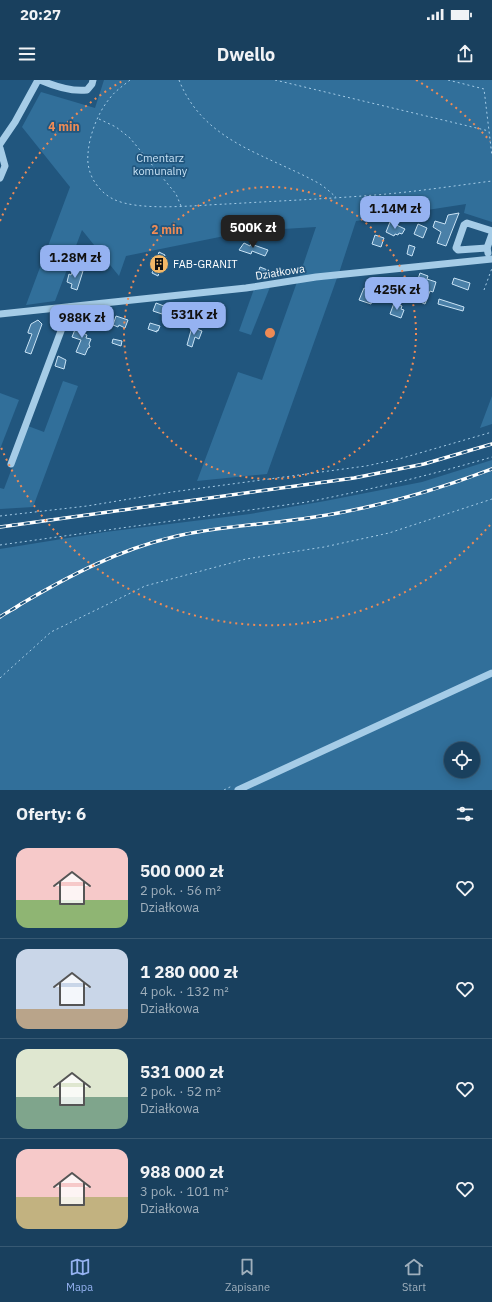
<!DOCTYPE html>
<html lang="pl">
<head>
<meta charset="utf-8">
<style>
  body { margin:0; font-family:"IBM Plex Sans",sans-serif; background:#224764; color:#f1f3f6; height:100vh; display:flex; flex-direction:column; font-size:15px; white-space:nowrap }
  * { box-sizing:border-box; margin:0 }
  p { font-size:13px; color:#9fafbc }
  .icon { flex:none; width:22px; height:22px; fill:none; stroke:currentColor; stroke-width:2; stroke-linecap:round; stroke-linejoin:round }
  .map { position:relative; height:710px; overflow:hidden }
  .details { display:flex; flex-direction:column; background:#19405e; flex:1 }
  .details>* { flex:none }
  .buttons { position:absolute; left:444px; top:662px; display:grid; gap:8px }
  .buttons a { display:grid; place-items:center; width:36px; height:36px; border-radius:50%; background:#19405e; box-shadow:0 2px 10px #0003,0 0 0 1px #375973; font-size:20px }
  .price { position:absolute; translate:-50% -34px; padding:0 9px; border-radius:8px; background:#95b2f1; color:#111; font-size:13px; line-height:26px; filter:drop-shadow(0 1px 2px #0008) }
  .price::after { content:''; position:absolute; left:50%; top:24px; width:12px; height:9px; margin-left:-6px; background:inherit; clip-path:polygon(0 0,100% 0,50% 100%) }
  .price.on { background:#222; color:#fff }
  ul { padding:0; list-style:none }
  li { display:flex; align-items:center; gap:12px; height:100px; padding:0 16px }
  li+li { border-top:1px solid #375973 }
  li span { display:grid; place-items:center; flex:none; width:112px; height:80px; border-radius:12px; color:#555 }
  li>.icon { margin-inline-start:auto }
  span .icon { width:48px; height:48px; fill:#fffc; stroke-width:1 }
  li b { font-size:17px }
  h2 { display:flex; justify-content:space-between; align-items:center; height:48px; padding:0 16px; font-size:17px }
  .status { display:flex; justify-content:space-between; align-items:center; height:28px; padding:0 20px; background:#19405e; direction:ltr }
  .status svg { height:11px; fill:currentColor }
  header { display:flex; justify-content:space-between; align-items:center; height:52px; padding:0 16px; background:#19405e; font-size:18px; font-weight:700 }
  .tab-bar { display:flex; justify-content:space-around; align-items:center; height:56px; border-top:1px solid #375973; background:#19405e; font-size:11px; color:#9fafbc }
  .tab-bar a { display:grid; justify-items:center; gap:2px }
  .tab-bar .on { color:#95b2f1 }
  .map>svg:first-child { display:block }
  .green { fill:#316f9a; fill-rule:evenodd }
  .building { fill:#4a80a8; stroke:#c9e3f5 }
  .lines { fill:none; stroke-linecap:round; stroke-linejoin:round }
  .path { stroke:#a5cce7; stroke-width:1; stroke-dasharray:2 3; stroke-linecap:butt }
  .minor { stroke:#a5cce7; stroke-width:7 }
  .rail-casing { stroke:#fff; stroke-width:3.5 }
  .rail { stroke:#21567e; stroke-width:2; stroke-dasharray:6; stroke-linecap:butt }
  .ring { fill:none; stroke:#ef8b55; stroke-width:2; stroke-dasharray:2 4 }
  .labels { text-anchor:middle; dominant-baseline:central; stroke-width:3.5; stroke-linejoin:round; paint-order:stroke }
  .park-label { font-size:11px; fill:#c9e3f5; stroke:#21567e }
  .poi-label { font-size:11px; fill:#fff; stroke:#21567e; text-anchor:start }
  .street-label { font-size:11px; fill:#fff; stroke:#21567e }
  .centre { fill:#ef8b55; stroke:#21567e; stroke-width:2 }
  .ring-label { font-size:12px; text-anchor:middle; font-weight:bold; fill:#ef8b55; stroke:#21567e; stroke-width:3.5; stroke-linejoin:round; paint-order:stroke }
</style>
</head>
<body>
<div class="status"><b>20:27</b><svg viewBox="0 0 49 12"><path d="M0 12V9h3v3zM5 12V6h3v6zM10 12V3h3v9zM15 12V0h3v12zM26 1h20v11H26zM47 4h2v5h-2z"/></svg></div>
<header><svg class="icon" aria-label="menu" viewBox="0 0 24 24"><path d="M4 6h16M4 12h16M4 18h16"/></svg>Dwello<svg class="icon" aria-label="share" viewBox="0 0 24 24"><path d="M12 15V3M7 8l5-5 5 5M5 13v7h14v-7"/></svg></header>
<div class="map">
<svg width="492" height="710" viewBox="0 0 492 710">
  <rect width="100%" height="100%" fill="#21567e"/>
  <g class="green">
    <path d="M104 0H492V142L464 133 466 124 356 141 339 193 299 197 316 147 249 151 126 176 119 196 82 150 55 221 26 225 70 107 22 47 41 12 95 28Z"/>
    <path d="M337 198 267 394 197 401 238 292 262 300 297 202Z"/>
    <path d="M270 207 251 255 239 251 254 209Z"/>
    <path d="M63 301 78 306 33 427 0 429V408L4 409 28 346 44 352Z"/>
    <path d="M0 313 19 320 0 369Z"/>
    <path d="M492 316V344L480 348Z"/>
    <path d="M492 380V710H0V469L105 452 250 434 325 421 422 402ZM451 669H473V691H451Z"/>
  </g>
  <g class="building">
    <path d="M459 133 446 166 437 163 441 152 433 147 435 141 445 144 448 135Z"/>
    <path d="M390 142 405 149 402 154 399 153 398 155 395 154 394 156 386 152Z"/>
    <path d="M418 144 427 148 423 158 414 154Z"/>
    <path d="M375 155 384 158 381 167 372 164Z"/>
    <path d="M244 163 250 166 251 164 268 170 265 176 252 171 251 174 239 170Z"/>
    <path d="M409 165 415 167 412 176 407 174Z"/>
    <path d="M159 172 165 175 158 196 152 193Z"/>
    <path d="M260 187 270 191 267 199 257 196Z"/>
    <path d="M73 189 83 191 77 210 71 208 72 204 67 202 69 194 71 195Z"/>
    <path d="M420 193 428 196 427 199 436 202 433 212 430 211 425 224 418 221 423 201 418 199Z"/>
    <path d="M454 198 470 203 468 210 452 204Z"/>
    <path d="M364 208 371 211 369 216 373 217 371 224 359 220Z"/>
    <path d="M439 219 464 227 463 231 438 224Z"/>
    <path d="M156 223 164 226 162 234 153 231Z"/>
    <path d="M394 223 402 226 401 229 404 230 401 238 390 234Z"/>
    <path d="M199 226 211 229 208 237 202 235 201 237 196 235Z"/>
    <path d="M116 236 128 240 125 248 119 245 118 247 113 245Z"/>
    <path d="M38 240 42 244 31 274 25 272 32 254 28 253V252L31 244Z"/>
    <path d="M78 242 84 244 81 252 87 255 86 258 91 259 89 264 90 267 88 268 85 275 76 272 81 260 72 257Z"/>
    <path d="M150 243 160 246 158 251 157 250V252L148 249Z"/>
    <path d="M192 247 202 251 199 259 195 257 192 267 187 265Z"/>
    <path d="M113 259 122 261 121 266 112 263Z"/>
    <path d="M58 276 66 280 64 289 55 286Z"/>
  </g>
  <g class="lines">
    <g class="path">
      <path d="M130 0C123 6 115 11 110 18 98 32 89 56 88 74 86 92 96 110 113 119 139 132 197 125 227 124 276 121 326 119 375 115 414 112 453 106 492 101"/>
      <path d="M179 0C204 63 267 74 320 104 326 108 331 113 336 117"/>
      <path d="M275 0 489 51"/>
      <path d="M448 0 484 9 492 76"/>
      <path d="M99 39 116 47 130 58 176 114 181 126"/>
      <path d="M484 210 492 188"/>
      <path d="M0 436 87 426 172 412 366 386 399 379 492 352"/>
      <path d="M0 465 307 422C369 410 431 395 492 377"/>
      <path d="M0 598 51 552 145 506 246 479 324 467 389 453 492 419"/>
      <path d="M224 710 232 706"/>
    </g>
    <g class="minor">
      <path d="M40 0C54 6 71 12 87 10L92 4 93 0"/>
      <path d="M0 64 15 42 38 0"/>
      <path d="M0 68 5 86 0 98"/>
      <path d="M487 168 458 170 456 168 464 145 467 143 492 151"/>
      <path d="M488 173 487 168 492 154"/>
      <path d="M0 234 246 208 316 197 492 179"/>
      <path d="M11 384 70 227"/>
      <path d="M238 710 492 593"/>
    </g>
    <g class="rail-casing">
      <g id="rail">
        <path d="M0 447 354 398 424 384 492 364"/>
        <path d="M0 537C7 532 14 529 21 524 69 496 118 470 173 457 217 446 263 445 308 438 371 429 432 412 492 389"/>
      </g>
    </g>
    <use href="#rail" class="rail"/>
  </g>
  <g class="ring">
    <circle cx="270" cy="253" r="146"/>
    <path d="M490 445A292 292 0 0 1 0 365M0 141A292 292 0 0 1 124 0M416 0A292 292 0 0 1 490 61"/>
  </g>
  <defs>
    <g id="building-disc" transform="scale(1)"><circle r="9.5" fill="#f3b867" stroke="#21567e"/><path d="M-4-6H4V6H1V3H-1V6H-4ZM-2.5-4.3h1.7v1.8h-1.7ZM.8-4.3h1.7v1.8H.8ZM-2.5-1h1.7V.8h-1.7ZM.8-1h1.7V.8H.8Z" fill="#111"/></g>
  </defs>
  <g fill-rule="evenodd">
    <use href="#building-disc" x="159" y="184"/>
  </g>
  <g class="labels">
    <g class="park-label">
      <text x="160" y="78">Cmentarz<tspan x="160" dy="13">komunalny</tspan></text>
    </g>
    <g class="poi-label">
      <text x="173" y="184">FAB-GRANIT</text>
    </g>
    <g class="street-label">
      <text transform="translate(280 192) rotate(-9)">Działkowa</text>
    </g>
  </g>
  <circle cx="270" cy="253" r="6" class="centre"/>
  <g class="ring-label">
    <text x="64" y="51">4 min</text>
    <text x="167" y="154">2 min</text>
  </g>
</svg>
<div class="buttons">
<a><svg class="icon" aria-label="locate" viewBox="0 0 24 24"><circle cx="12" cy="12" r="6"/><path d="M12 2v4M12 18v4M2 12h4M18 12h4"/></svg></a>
</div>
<b class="price" style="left:395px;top:150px">1.14M zł</b>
<b class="price on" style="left:253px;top:169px">500K zł</b>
<b class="price" style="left:75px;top:199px">1.28M zł</b>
<b class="price" style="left:397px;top:231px">425K zł</b>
<b class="price" style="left:194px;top:256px">531K zł</b>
<b class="price" style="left:82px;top:259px">988K zł</b>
</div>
<section class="details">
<h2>Oferty: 6<svg class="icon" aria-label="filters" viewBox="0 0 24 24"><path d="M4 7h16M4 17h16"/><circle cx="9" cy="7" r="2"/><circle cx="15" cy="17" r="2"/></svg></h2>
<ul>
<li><span style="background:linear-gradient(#f6c9c9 65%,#8fb573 0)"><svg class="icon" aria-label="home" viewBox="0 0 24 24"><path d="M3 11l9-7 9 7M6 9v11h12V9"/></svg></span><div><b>500 000 zł</b><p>2 pok. · 56 m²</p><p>Działkowa</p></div><svg class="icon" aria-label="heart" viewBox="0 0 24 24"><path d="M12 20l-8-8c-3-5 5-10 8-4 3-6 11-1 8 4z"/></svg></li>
<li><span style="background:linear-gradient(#c9d6e8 75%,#b9a48a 0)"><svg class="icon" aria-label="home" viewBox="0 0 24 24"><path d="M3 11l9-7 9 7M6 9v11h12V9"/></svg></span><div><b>1 280 000 zł</b><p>4 pok. · 132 m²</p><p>Działkowa</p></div><svg class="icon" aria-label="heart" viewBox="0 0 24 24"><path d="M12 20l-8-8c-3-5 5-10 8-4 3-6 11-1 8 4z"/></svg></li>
<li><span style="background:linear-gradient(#dfe7d0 60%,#7fa58c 0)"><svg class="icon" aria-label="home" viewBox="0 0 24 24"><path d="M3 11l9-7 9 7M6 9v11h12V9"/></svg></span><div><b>531 000 zł</b><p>2 pok. · 52 m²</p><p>Działkowa</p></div><svg class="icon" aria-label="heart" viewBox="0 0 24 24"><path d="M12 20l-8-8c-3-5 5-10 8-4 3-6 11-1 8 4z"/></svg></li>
<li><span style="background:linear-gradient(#f6c9c9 60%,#c2b280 0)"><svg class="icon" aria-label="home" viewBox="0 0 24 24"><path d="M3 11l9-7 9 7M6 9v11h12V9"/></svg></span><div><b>988 000 zł</b><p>3 pok. · 101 m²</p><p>Działkowa</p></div><svg class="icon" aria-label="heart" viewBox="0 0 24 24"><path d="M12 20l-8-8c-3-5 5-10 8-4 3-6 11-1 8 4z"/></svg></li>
</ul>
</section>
<nav class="tab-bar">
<a class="on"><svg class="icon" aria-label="map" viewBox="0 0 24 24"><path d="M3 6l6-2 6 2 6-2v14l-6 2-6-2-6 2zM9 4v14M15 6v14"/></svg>Mapa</a>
<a><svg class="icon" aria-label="saved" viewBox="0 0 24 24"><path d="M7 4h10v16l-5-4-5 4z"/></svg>Zapisane</a>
<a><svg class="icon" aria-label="home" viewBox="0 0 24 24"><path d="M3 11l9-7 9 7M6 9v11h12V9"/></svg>Start</a>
</nav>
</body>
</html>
